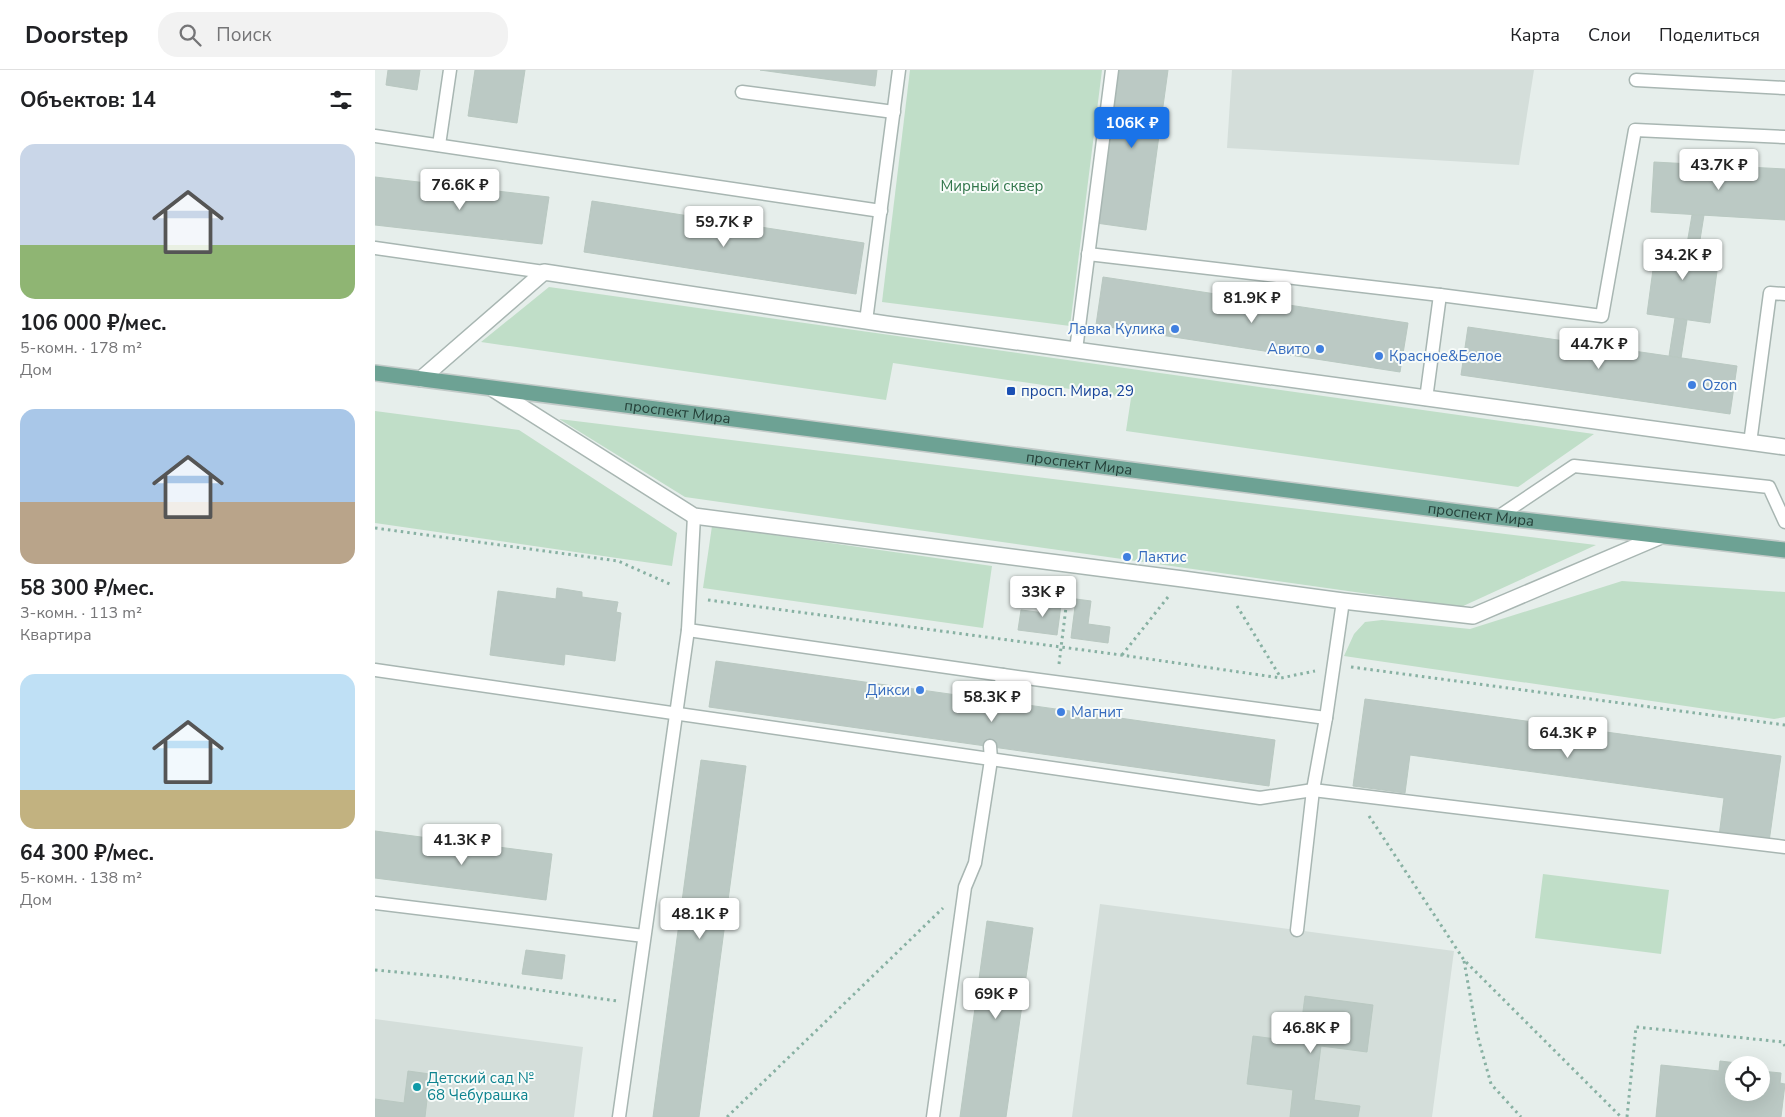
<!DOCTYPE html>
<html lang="ru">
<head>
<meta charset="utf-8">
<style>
  body { margin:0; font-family:"Nunito Sans",sans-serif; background:#f2f2f2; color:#202124; height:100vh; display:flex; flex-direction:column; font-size:19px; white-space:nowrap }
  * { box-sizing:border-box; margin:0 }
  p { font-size:16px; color:#757577 }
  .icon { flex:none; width:28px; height:28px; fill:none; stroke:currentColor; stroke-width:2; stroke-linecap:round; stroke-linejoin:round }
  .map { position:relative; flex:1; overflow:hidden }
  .sheet { display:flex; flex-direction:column; background:#fff; width:375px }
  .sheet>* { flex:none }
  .tools { position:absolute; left:1350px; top:986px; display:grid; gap:10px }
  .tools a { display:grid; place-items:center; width:45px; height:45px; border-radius:50%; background:#fff; box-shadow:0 5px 20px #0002; font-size:25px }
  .price { position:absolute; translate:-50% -42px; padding:0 11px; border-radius:5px; background:#fff; color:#222; font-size:16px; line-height:32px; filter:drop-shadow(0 1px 2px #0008) }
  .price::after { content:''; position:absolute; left:50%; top:30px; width:15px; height:11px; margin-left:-8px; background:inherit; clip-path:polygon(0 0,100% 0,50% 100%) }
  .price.on { background:#1a73e8; color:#fff }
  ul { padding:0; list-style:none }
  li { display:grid; align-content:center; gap:10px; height:265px; padding:0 20px }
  li span { display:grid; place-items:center; height:155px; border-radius:15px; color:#555 }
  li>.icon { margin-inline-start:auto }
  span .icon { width:90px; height:90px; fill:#fffc; stroke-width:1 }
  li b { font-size:21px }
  h2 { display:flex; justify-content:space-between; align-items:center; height:60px; padding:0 20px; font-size:21px }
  header { display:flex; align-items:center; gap:30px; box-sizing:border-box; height:70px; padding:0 25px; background:#fff; border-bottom:1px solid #e0e0e0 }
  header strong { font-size:24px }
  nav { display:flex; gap:28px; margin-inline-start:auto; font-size:18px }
  .search { width:350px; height:45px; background:#f2f2f2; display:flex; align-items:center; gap:12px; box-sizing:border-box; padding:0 18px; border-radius:20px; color:#757577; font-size:19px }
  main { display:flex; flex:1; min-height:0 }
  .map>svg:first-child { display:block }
  .built { fill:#d4deda }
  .green { fill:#c0dec8 }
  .building { fill:#bbc9c4; stroke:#b9c8c1 }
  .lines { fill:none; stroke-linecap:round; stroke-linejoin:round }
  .lane-casing { stroke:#a8b6b2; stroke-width:15 }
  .street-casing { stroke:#a8b6b2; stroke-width:18 }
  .primary-casing { stroke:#c2cac8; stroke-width:18 }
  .path { stroke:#88b1a3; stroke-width:3; stroke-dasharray:2.5 4; stroke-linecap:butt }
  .lane { stroke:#fff; stroke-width:12 }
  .street { stroke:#fff; stroke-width:15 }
  .primary { stroke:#6da294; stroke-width:15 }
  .shop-dot { fill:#3f7fe0; stroke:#f7fbf9; stroke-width:2 }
  .transit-dot { fill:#1a4fb4; stroke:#f7fbf9; stroke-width:2 }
  .culture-dot { fill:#0f9aa8; stroke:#f7fbf9; stroke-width:2 }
  .labels { text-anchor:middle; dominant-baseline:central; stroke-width:4; stroke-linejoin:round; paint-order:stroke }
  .park-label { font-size:15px; fill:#31764b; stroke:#f7fbf9 }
  .shop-label { font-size:15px; fill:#366cbe; stroke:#f7fbf9; text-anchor:start }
  .transit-label { font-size:15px; fill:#164399; stroke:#f7fbf9; text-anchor:start }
  .street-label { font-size:15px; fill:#254039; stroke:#f7fbf9 }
  .culture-label { font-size:15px; fill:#0d838f; stroke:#f7fbf9; text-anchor:start }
</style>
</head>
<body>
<header>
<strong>Doorstep</strong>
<div class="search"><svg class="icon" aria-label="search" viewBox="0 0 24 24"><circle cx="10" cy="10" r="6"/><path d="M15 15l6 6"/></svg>Поиск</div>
<nav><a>Карта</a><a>Слои</a><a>Поделиться</a></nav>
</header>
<main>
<section class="sheet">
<h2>Объектов: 14<svg class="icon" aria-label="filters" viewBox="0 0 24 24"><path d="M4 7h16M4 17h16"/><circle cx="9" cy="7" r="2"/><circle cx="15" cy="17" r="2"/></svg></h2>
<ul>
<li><span style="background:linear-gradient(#c9d6e8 65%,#8fb573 0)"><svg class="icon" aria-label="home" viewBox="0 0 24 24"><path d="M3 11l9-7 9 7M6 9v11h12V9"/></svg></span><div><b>106 000 ₽/мес.</b><p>5-комн. · 178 m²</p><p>Дом</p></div></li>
<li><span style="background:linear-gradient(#a9c7e8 60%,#b9a48a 0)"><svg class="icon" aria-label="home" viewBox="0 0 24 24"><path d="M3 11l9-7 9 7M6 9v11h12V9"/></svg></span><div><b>58 300 ₽/мес.</b><p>3-комн. · 113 m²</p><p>Квартира</p></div></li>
<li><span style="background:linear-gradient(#bfe0f5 75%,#c2b280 0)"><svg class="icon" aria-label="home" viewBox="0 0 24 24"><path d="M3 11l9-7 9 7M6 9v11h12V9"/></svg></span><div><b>64 300 ₽/мес.</b><p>5-комн. · 138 m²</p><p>Дом</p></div></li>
</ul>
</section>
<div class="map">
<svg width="1410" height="1047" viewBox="0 0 1410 1047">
  <rect width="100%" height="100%" fill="#e6eeeb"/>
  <g class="built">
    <path d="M857 0H1159L1144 95 852 78Z"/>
    <path d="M725 834 1079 881 1057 1047H697Z"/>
    <path d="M0 949 208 977 199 1047H0Z"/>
  </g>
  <g class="green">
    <path d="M535 0H727L695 256 507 232Z"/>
    <path d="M174 217 1219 364 1143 417 751 361 756 328 518 293 511 330 106 272Z"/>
    <path d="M0 341 144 360 302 463 297 496 0 453Z"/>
    <path d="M184 349 1221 475 1086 537 310 427Z"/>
    <path d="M337 456 617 496 608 558 328 518Z"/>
    <path d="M1247 511 1410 522V647L1399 649 969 586 979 564 990 552 1007 550 1095 559Z"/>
    <path d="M1168 804 1294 820 1286 884 1160 868Z"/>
  </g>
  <g class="building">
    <path d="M13 0H45L42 20 11 15Z"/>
    <path d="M100 0H150L142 53 93 46Z"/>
    <path d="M385 0H502L500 16Z"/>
    <path d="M743 0H793L771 160 721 153Z"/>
    <path d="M1279 92 1410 99V150L1276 142Z"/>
    <path d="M0 107 174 127 167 174 0 155Z"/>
    <path d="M217 131 489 173 481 224 209 182Z"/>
    <path d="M1317 145H1329L1324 176 1312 174Z"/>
    <path d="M1282 170 1345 179 1335 253 1272 244Z"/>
    <path d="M728 207 1033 253 1025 302 721 255Z"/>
    <path d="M1300 248 1312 250 1306 288 1294 286Z"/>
    <path d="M1093 257 1362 296 1355 344 1086 305Z"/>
    <path d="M182 518 207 522V527L243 532 241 542 246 543 240 591 190 584 189 595 115 585 123 521 181 529Z"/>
    <path d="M672 525 687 528 682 565 643 560 646 540 670 543Z"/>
    <path d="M701 529 716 531 713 554 735 557 733 573 696 568Z"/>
    <path d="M341 591 900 670 894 716 334 637Z"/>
    <path d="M990 629 1406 686 1394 772 1344 766 1349 728 1035 685 1030 723 978 716Z"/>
    <path d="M326 690 371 696 324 1047H278Z"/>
    <path d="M0 761 177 784 171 830 0 808Z"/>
    <path d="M612 851 658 858 631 1047H585Z"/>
    <path d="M151 880 190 885 187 909 147 904Z"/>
    <path d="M930 926 998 935 992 982 946 976 939 1030 985 1036 983 1047H915L918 1020 872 1014 878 966 924 972Z"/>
    <path d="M1345 991 1371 994V995H1359V1022H1386V1001L1406 1003 1405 1013 1410 1014 1406 1047H1281L1286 995 1344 1001Z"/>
    <path d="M33 1001 55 1004 50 1047H0V1029L29 1033Z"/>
  </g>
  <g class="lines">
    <g class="lane-casing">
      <g id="lane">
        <path d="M1261 10 1410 18"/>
        <path d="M367 22 519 42"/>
        <path d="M0 66 506 141"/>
        <path d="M64 75 75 0"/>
        <path d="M0 178 169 202"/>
        <path d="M713 184 1065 225 1227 246 1260 60 1410 67"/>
        <path d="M491 251 524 0"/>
        <path d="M701 280 737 0"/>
        <path d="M1051 329 1065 225"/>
        <path d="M1375 373 1395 223 1410 224"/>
        <path d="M1123 447 1199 396 1394 417 1410 452"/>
        <path d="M313 560 628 605 951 648"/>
        <path d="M0 600 885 728 938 720 1410 777"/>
        <path d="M621 631 628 605"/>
        <path d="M0 833 269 866"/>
        <path d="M922 860 938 720 951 648 968 531"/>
        <path d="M244 1047 313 560 319 446"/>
        <path d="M558 1047 590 817 600 793 616 690 615 676"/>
      </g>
    </g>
    <g class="street-casing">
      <g id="street">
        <path d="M46 309 169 202 511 254 1410 377"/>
        <path d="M118 319 319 446 808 509 968 531 1098 546 1286 466"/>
      </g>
    </g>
    <g class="primary-casing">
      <g id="primary">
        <path id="s1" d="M0 303 1123 447 1410 480"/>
      </g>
    </g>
    <g class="path">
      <path d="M0 458 243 491 297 515"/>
      <path d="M333 530 746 585 906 608 940 601"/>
      <path d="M862 536 906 608"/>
      <path d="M747 585 793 527"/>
      <path d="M684 594 694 513"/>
      <path d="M976 597 1410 655"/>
      <path d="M994 746 1089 890 1246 1047"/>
      <path d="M1089 891 1102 964 1116 1014 1146 1047"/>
      <path d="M0 900 73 907 242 931"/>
      <path d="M352 1047 568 838"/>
      <path d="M1252 1047 1261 957 1408 972 1410 976"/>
    </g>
    <use href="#lane" class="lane"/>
    <use href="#street" class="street"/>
    <use href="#primary" class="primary"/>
  </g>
  <g class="shop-dot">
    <circle cx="800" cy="259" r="5"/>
    <circle cx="945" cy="279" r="5"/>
    <circle cx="1004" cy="286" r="5"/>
    <circle cx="1317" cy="315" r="5"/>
    <circle cx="752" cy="487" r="5"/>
    <circle cx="545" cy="620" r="5"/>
    <circle cx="686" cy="642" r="5"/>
  </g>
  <rect class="transit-dot" x="631" y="316" width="10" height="10" rx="2.5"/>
  <circle class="culture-dot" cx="42" cy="1017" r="5"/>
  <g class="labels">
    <g class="park-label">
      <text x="617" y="116">Мирный сквер</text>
    </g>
    <g class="shop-label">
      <text x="790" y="259" text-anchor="end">Лавка Кулика</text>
      <text x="935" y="279" text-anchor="end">Авито</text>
      <text x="1014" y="286">Красное&amp;Белое</text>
      <text x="1327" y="315">Ozon</text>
      <text x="762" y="487">Лактис</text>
      <text x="535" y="620" text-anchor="end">Дикси</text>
      <text x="696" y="642">Магнит</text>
    </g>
    <g class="transit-label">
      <text x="646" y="321">просп. Мира, 29</text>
    </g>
    <g class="street-label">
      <text stroke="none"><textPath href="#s1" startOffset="305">проспект Мира</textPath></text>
      <text stroke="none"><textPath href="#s1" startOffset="710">проспект Мира</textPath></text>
      <text stroke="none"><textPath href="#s1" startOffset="1115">проспект Мира</textPath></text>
    </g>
    <g class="culture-label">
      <text x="52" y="1008">Детский сад №<tspan x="52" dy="17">68 Чебурашка</tspan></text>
    </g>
  </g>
</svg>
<div class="tools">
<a><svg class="icon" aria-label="locate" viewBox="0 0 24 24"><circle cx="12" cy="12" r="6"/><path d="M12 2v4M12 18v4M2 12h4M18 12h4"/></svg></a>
</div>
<b class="price on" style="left:757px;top:79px">106K ₽</b>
<b class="price" style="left:1344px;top:121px">43.7K ₽</b>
<b class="price" style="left:85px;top:141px">76.6K ₽</b>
<b class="price" style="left:349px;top:178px">59.7K ₽</b>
<b class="price" style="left:1308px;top:211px">34.2K ₽</b>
<b class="price" style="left:877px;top:254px">81.9K ₽</b>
<b class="price" style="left:1224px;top:300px">44.7K ₽</b>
<b class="price" style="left:668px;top:548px">33K ₽</b>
<b class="price" style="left:617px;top:653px">58.3K ₽</b>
<b class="price" style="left:1193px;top:689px">64.3K ₽</b>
<b class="price" style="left:87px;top:796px">41.3K ₽</b>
<b class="price" style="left:325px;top:870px">48.1K ₽</b>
<b class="price" style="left:621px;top:950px">69K ₽</b>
<b class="price" style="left:936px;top:984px">46.8K ₽</b>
</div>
</main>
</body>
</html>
